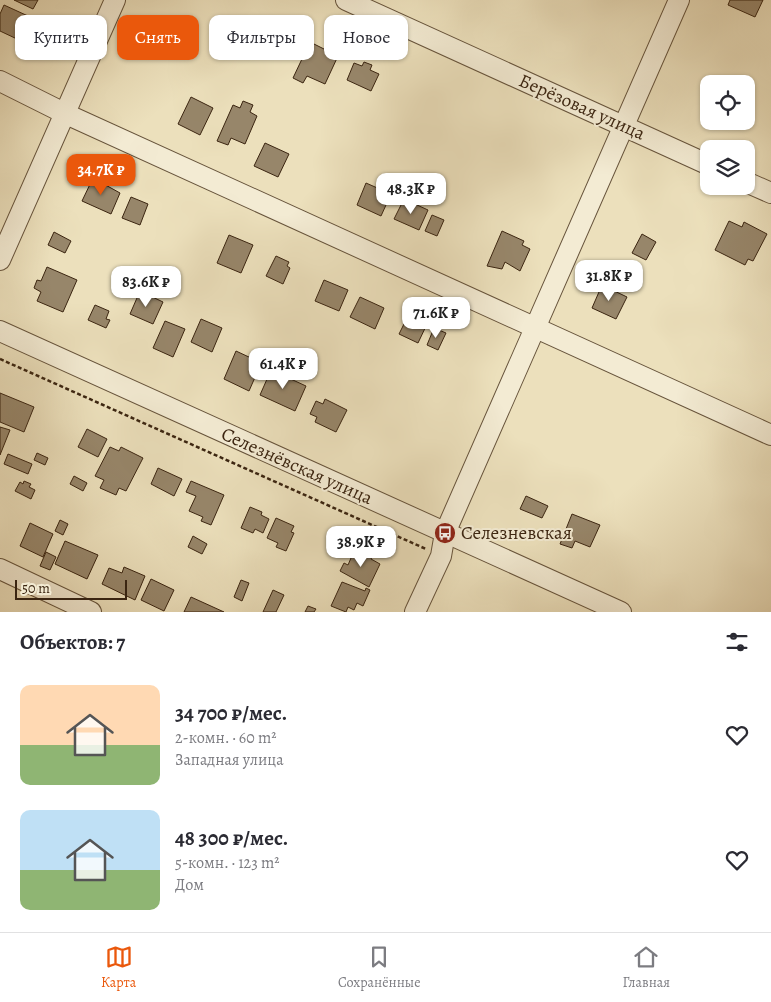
<!DOCTYPE html>
<html lang="ru">
<head>
<meta charset="utf-8">
<style>
  body { margin:0; font-family:Alegreya,serif; background:#f7f7f7; color:#2b2b33; height:100vh; display:flex; flex-direction:column; font-size:19px; white-space:nowrap }
  * { box-sizing:border-box; margin:0 }
  p { font-size:16px; color:#7c7c81 }
  .icon { flex:none; width:28px; height:28px; fill:none; stroke:currentColor; stroke-width:2; stroke-linecap:round; stroke-linejoin:round }
  .map { position:relative; height:612px; overflow:hidden }
  .sheet { display:flex; flex-direction:column; background:#fff; flex:1 }
  .sheet>* { flex:none }
  .hud { position:absolute; left:15px; top:15px; width:500px; height:45px; display:flex; gap:10px }
  .buttons { position:absolute; left:700px; top:75px; display:grid; gap:10px }
  .buttons a { display:grid; place-items:center; width:55px; height:55px; border-radius:10px; background:#fff; box-shadow:0 1px 4px #0004; font-size:25px }
  .scale { position:absolute; left:15px; bottom:12px; width:112px; box-sizing:border-box; padding-left:5px; border:2px solid #3b2511; border-top:0; font-size:14px; line-height:18px; white-space:nowrap; color:#3b2511; -webkit-text-stroke:4px #f3ebd3; paint-order:stroke }
  .price { position:absolute; translate:-50% -42px; padding:0 11px; border-radius:10px; background:#fff; color:#222; font-size:16px; line-height:32px; filter:drop-shadow(0 1px 2px #0008) }
  .price::after { content:''; position:absolute; left:50%; top:30px; width:15px; height:11px; margin-left:-8px; background:inherit; clip-path:polygon(0 0,100% 0,50% 100%) }
  .price.active { background:#ea580c; color:#fff }
  ul { padding:0; list-style:none }
  li { display:flex; align-items:center; gap:15px; height:125px; padding:0 20px }
  li span { display:grid; place-items:center; flex:none; width:140px; height:100px; border-radius:10px; color:#555 }
  li>.icon { margin-inline-start:auto }
  span .icon { width:60px; height:60px; fill:#fffc; stroke-width:1 }
  li b { font-size:21px }
  h2 { display:flex; justify-content:space-between; align-items:center; height:60px; padding:0 20px; font-size:21px }
  .chip { padding:0 18px; border-radius:10px; background:#fff; box-shadow:0 1px 4px #0004; font-size:18px; line-height:45px }
  .chip.active { background:#ea580c; color:#fff }
  .tab-bar { display:flex; justify-content:space-around; align-items:center; height:70px; border-top:1px solid #e1e1e2; background:#fff; font-size:14px; color:#7c7c81 }
  .tab-bar a { display:grid; justify-items:center; gap:2px }
  .tab-bar .active { color:#ea580c }
  .map>svg:first-child { display:block }
  .building { fill:#97866a; stroke:#3b2511 }
  .lines { fill:none; stroke-linecap:round; stroke-linejoin:round }
  .minor-casing { stroke:#67543c; stroke-width:22 }
  .path { stroke:#3b2511; stroke-width:2.5; stroke-dasharray:4 2.5; stroke-linecap:butt }
  .minor { stroke:#f3ebd3; stroke-width:20 }
  .labels { text-anchor:middle; dominant-baseline:central; stroke-width:4; stroke-linejoin:round; paint-order:stroke }
  .street-label { font-size:19px; fill:#3b2511; stroke:#f3ebd3 }
  .poi-label { font-size:19px; fill:#3b2511; stroke:#f3ebd3; text-anchor:start }
</style>
</head>
<body>
<div class="map">
<svg width="771" height="612" viewBox="0 0 771 612">
  <rect width="100%" height="100%" fill="#ece0bc"/>
  <filter id="stains"><feTurbulence type="fractalNoise" baseFrequency=".004" numOctaves="4"/><feColorMatrix values="0 0 0 0 .2 0 0 0 0 .09 0 0 0 0 .02 0 0 0 .5 -.17"/></filter>
  <radialGradient id="worn" r=".72"><stop offset=".6" stop-color="#630" stop-opacity="0"/><stop offset="1" stop-color="#630" stop-opacity=".3"/></radialGradient>
  <g class="building">
    <path d="M14 0H38L33 9Z"/>
    <path d="M730 0H763L755 17 728 5Z"/>
    <path d="M4 5 28 16 17 39 0 31V14Z"/>
    <path d="M264 25 286 35 277 54 255 43Z"/>
    <path d="M310 42 338 56 325 84 307 76 303 83 293 78Z"/>
    <path d="M364 62 372 65 370 70 379 74 371 91 347 80 354 63 362 66Z"/>
    <path d="M191 97 213 108 200 135 178 124Z"/>
    <path d="M243 101 253 105 250 112 257 116 245 144 231 138 228 145 217 141 233 105 240 108Z"/>
    <path d="M265 143 289 154 278 177 254 166Z"/>
    <path d="M93 178 120 193 111 214 82 201Z"/>
    <path d="M366 183 391 194 381 216 357 205Z"/>
    <path d="M131 197 148 204 140 225 122 218Z"/>
    <path d="M404 199 428 210 419 230 394 219Z"/>
    <path d="M432 215 444 220 437 236 425 231Z"/>
    <path d="M729 221 742 227 744 222 767 234 753 261 748 259 745 265 715 250Z"/>
    <path d="M502 231 524 241 522 245 530 249 520 271 505 262 502 269 487 266Z"/>
    <path d="M54 232 71 241 65 253 48 245Z"/>
    <path d="M642 234 656 242 646 260 632 253Z"/>
    <path d="M229 235 253 245 241 273 217 263Z"/>
    <path d="M276 256 289 262 287 266 290 268 283 284 266 276Z"/>
    <path d="M47 267 77 280 63 312 37 301 41 292 34 288 37 280 41 281Z"/>
    <path d="M324 280 348 290 339 311 315 301Z"/>
    <path d="M602 285 627 297 616 319 592 308Z"/>
    <path d="M140 291 163 302 153 324 130 314Z"/>
    <path d="M360 297 384 308 375 329 350 317Z"/>
    <path d="M95 305 109 311 106 319 110 320 106 328 88 320Z"/>
    <path d="M408 316 427 324 418 343 399 334Z"/>
    <path d="M201 319 222 328 212 352 191 342Z"/>
    <path d="M165 321 185 329 173 357 153 348Z"/>
    <path d="M434 328 446 333 438 350 427 345Z"/>
    <path d="M236 351 251 358 250 361 260 366 249 391 224 379Z"/>
    <path d="M271 370 306 386 295 411 260 395Z"/>
    <path d="M0 393 34 407 24 432 0 422Z"/>
    <path d="M325 399 347 410 336 432 315 422 317 417 310 414 316 401 323 404Z"/>
    <path d="M0 427 10 430 0 455Z"/>
    <path d="M87 429 107 439 98 457 78 447Z"/>
    <path d="M110 447 119 451 121 447 143 458 126 491 119 488 116 495 100 488 104 480 95 476Z"/>
    <path d="M37 453 48 458 45 465 34 460Z"/>
    <path d="M8 454 32 464 28 474 4 464Z"/>
    <path d="M158 468 182 479 174 496 151 484Z"/>
    <path d="M74 476 87 483 83 491 70 484Z"/>
    <path d="M24 481 31 484 29 487 35 490 31 499 15 491 20 482 23 484Z"/>
    <path d="M191 481 224 495 211 525 201 521 203 517 189 511 196 496 186 492Z"/>
    <path d="M526 496 548 506 542 518 520 509Z"/>
    <path d="M250 507 262 512 261 515 269 519 263 533 255 529 253 533 241 528Z"/>
    <path d="M572 514 600 525 590 547 575 541 572 548 560 544Z"/>
    <path d="M276 518 294 526 291 532 294 533 286 551 276 547 278 543 267 538Z"/>
    <path d="M60 520 68 524 63 535 55 531Z"/>
    <path d="M30 523 53 534 43 557 20 546Z"/>
    <path d="M193 536 207 544 202 554 188 547Z"/>
    <path d="M65 541 98 555 87 579 55 564Z"/>
    <path d="M354 551 363 555 365 551 373 555 371 559 380 564 369 587 340 571 344 563 348 565Z"/>
    <path d="M46 552 56 557 50 570 40 566Z"/>
    <path d="M124 567 145 576 135 600 102 584 109 568 122 573Z"/>
    <path d="M151 579 174 590 164 611 141 600Z"/>
    <path d="M241 580 249 583 242 601 234 597Z"/>
    <path d="M342 582 365 591 366 588 370 590 363 606 357 603 354 610 348 607 346 612 331 606Z"/>
    <path d="M273 590 284 595 276 612H263Z"/>
    <path d="M191 597 224 612H184Z"/>
    <path d="M308 606 316 609 314 612H305Z"/>
  </g>
  <g class="lines">
    <g class="minor-casing">
      <g id="minor">
        <path d="M346 0 709 165"/>
        <path d="M0 81 66 114 771 435"/>
        <path d="M746 182 771 193"/>
        <path d="M0 260 115 0"/>
        <path d="M0 331 621 612"/>
        <path d="M0 569 91 612"/>
        <path d="M415 612 441 556 445 533 679 0"/>
      </g>
    </g>
    <path class="path" d="M0 359 426 549"/>
    <use href="#minor" class="minor"/>
  </g>
  <defs>
    <g id="bus-disc" transform="scale(1.125)"><circle r="9.5" fill="#8f2418" stroke="#f3ebd3"/><path d="M-5-6H5V4H4V6H2V4H-2V6H-4V4H-5ZM-3.5-4V0h7V-4ZM-3.5 1.2v1.5H-2V1.2ZM2 1.2v1.5H3.5V1.2Z" fill="#fff"/></g>
  </defs>
  <g fill-rule="evenodd">
    <use href="#bus-disc" x="445" y="533"/>
  </g>
  <g class="labels">
    <g class="street-label">
      <text transform="translate(582 107) rotate(24)">Берёзовая улица</text>
      <text transform="translate(297 466) rotate(24)">Селезнёвская улица</text>
    </g>
    <g class="poi-label">
      <text x="461" y="533">Селезневская</text>
    </g>
  </g>
  <rect width="100%" height="100%" filter="url(#stains)"/>
  <rect width="100%" height="100%" fill="url(#worn)"/>
</svg>
<div class="buttons">
<a><svg class="icon" aria-label="locate" viewBox="0 0 24 24"><circle cx="12" cy="12" r="6"/><path d="M12 2v4M12 18v4M2 12h4M18 12h4"/></svg></a>
<a><svg class="icon" aria-label="layers" viewBox="0 0 24 24"><path d="M12 4l9 5-9 5-9-5zM3 14l9 5 9-5"/></svg></a>
</div>
<div class="scale">50 m</div>
<b class="price active" style="left:101px;top:196px">34.7K ₽</b>
<b class="price" style="left:411px;top:215px">48.3K ₽</b>
<b class="price" style="left:609px;top:302px">31.8K ₽</b>
<b class="price" style="left:146px;top:308px">83.6K ₽</b>
<b class="price" style="left:436px;top:339px">71.6K ₽</b>
<b class="price" style="left:283px;top:390px">61.4K ₽</b>
<b class="price" style="left:361px;top:568px">38.9K ₽</b>
<div class="hud">
<a class="chip">Купить</a>
<a class="chip active">Снять</a>
<a class="chip">Фильтры</a>
<a class="chip">Новое</a>
</div>
</div>
<section class="sheet">
<h2>Объектов: 7<svg class="icon" aria-label="filters" viewBox="0 0 24 24"><path d="M4 7h16M4 17h16"/><circle cx="9" cy="7" r="2"/><circle cx="15" cy="17" r="2"/></svg></h2>
<ul>
<li><span style="background:linear-gradient(#ffd9b3 60%,#8fb573 0)"><svg class="icon" aria-label="home" viewBox="0 0 24 24"><path d="M3 11l9-7 9 7M6 9v11h12V9"/></svg></span><div><b>34 700 ₽/мес.</b><p>2-комн. · 60 m²</p><p>Западная улица</p></div><svg class="icon" aria-label="heart" viewBox="0 0 24 24"><path d="M12 20l-8-8c-3-5 5-10 8-4 3-6 11-1 8 4z"/></svg></li>
<li><span style="background:linear-gradient(#bfe0f5 60%,#8fb573 0)"><svg class="icon" aria-label="home" viewBox="0 0 24 24"><path d="M3 11l9-7 9 7M6 9v11h12V9"/></svg></span><div><b>48 300 ₽/мес.</b><p>5-комн. · 123 m²</p><p>Дом</p></div><svg class="icon" aria-label="heart" viewBox="0 0 24 24"><path d="M12 20l-8-8c-3-5 5-10 8-4 3-6 11-1 8 4z"/></svg></li>
</ul>
</section>
<nav class="tab-bar">
<a class="active"><svg class="icon" aria-label="map" viewBox="0 0 24 24"><path d="M3 6l6-2 6 2 6-2v14l-6 2-6-2-6 2zM9 4v14M15 6v14"/></svg>Карта</a>
<a><svg class="icon" aria-label="saved" viewBox="0 0 24 24"><path d="M7 4h10v16l-5-4-5 4z"/></svg>Сохранённые</a>
<a><svg class="icon" aria-label="home" viewBox="0 0 24 24"><path d="M3 11l9-7 9 7M6 9v11h12V9"/></svg>Главная</a>
</nav>
</body>
</html>
